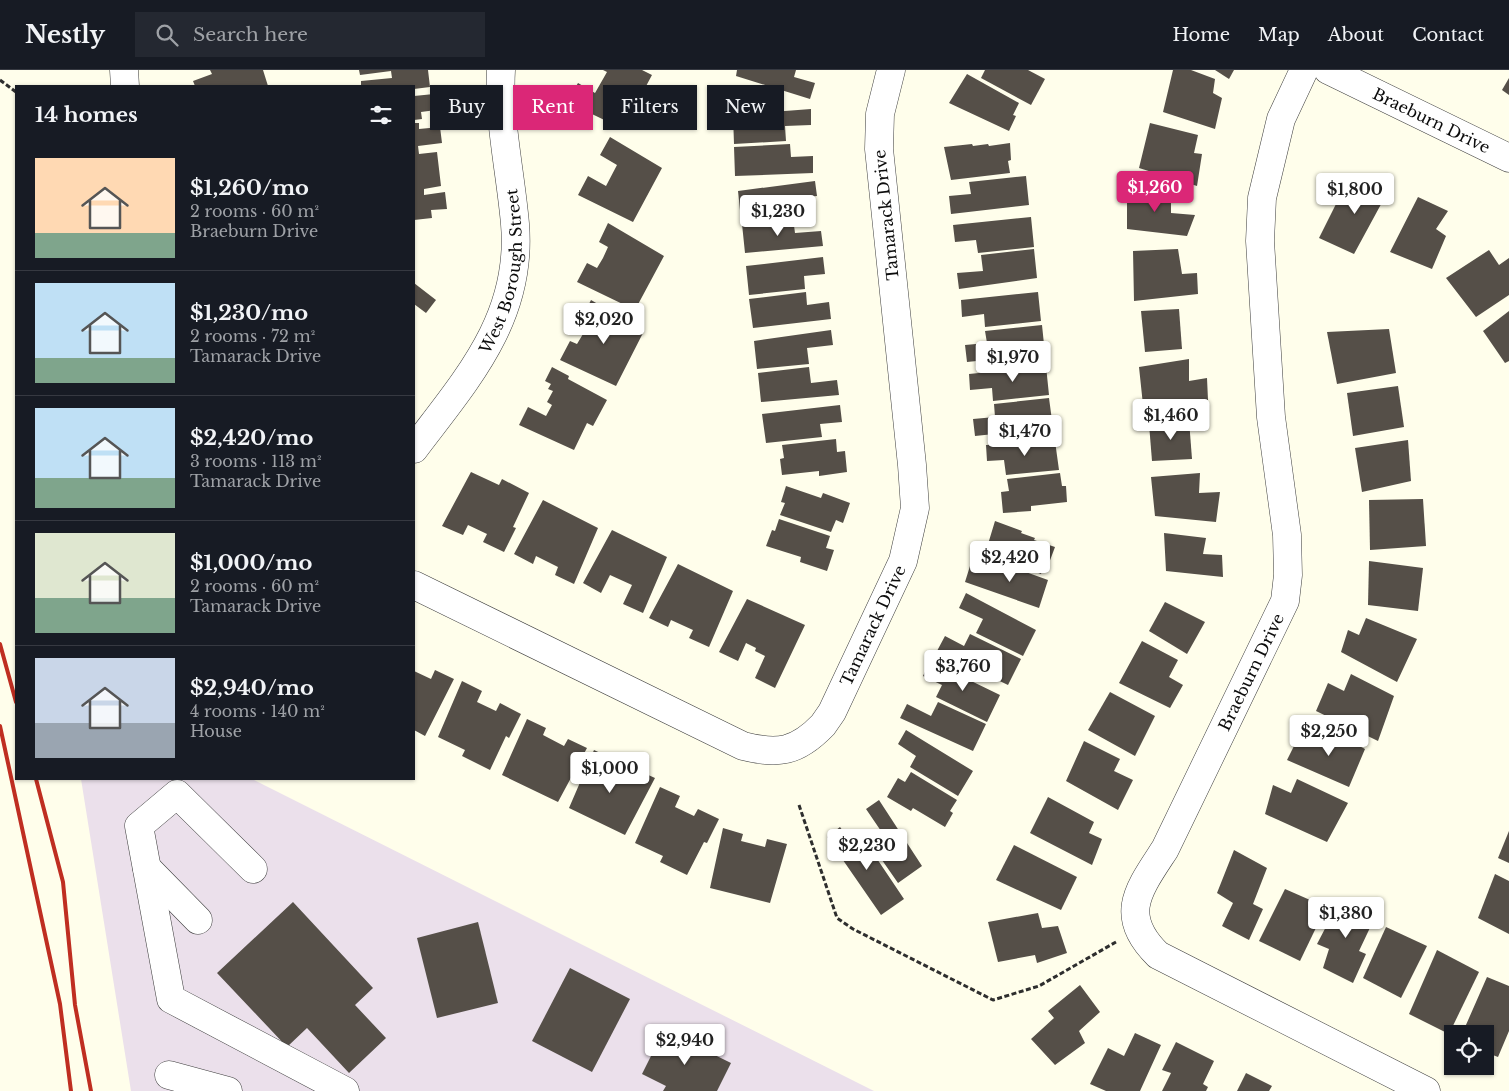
<!DOCTYPE html>
<html lang="en">
<head>
<meta charset="utf-8">
<style>
  body { margin:0; font-family:"Libre Baskerville",serif; background:#242831; color:#f1f3f6; height:100vh; display:flex; flex-direction:column; font-size:19px; white-space:nowrap }
  * { box-sizing:border-box; margin:0 }
  p { font-size:16px; color:#9ea1a6 }
  .icon { flex:none; width:28px; height:28px; fill:none; stroke:currentColor; stroke-width:2; stroke-linecap:round; stroke-linejoin:round }
  .map { position:relative; flex:1; overflow:hidden }
  .sheet { position:absolute; left:15px; top:15px; width:400px; height:695px; display:flex; flex-direction:column; background:#171b24; border-radius:0px; box-shadow:0 1px 4px #0004 }
  .sheet>* { flex:none }
  .banner { position:absolute; left:430px; top:15px; width:475px; height:45px; display:flex; gap:10px }
  .fabs { position:absolute; left:1444px; top:955px; display:grid; gap:10px }
  .fabs a { display:grid; place-items:center; width:50px; height:50px; border-radius:0px; background:#171b24; box-shadow:0 1px 4px #0004; font-size:25px }
  .price { position:absolute; translate:-50% -42px; padding:0 11px; border-radius:5px; background:#fff; color:#222; font-size:16px; line-height:32px; filter:drop-shadow(0 1px 2px #0008) }
  .price::after { content:''; position:absolute; left:50%; top:30px; width:15px; height:11px; margin-left:-8px; background:inherit; clip-path:polygon(0 0,100% 0,50% 100%) }
  .price.on { background:#db2777; color:#fff }
  ul { padding:0; list-style:none }
  li { display:flex; align-items:center; gap:15px; height:125px; padding:0 20px }
  li+li { border-top:1px solid #363941 }
  li span { display:grid; place-items:center; flex:none; width:140px; height:100px; border-radius:0px; color:#555 }
  li>.icon { margin-inline-start:auto }
  span .icon { width:60px; height:60px; fill:#fffc; stroke-width:1 }
  li b { font-size:21px }
  h2 { display:flex; justify-content:space-between; align-items:center; height:60px; padding:0 20px; font-size:21px }
  .tag { padding:0 18px; border-radius:0px; background:#171b24; box-shadow:0 1px 4px #0004; font-size:18px; line-height:45px }
  .tag.on { background:#db2777; color:#fff }
  header { display:flex; align-items:center; gap:30px; box-sizing:border-box; height:70px; padding:0 25px; background:#171b24; border-bottom:1px solid #363941 }
  header strong { font-size:24px }
  nav { display:flex; gap:28px; margin-inline-start:auto; font-size:18px }
  .search { width:350px; height:45px; background:#242831; display:flex; align-items:center; gap:12px; box-sizing:border-box; padding:0 18px; border-radius:0px; color:#9ea1a6; font-size:19px }
  .map>svg:first-child { display:block }
  .industrial { fill:#ebe0eb }
  .building { fill:#554f48 }
  .lines { fill:none; stroke-linecap:round; stroke-linejoin:round }
  .minor-casing { stroke:#3f3f3f; stroke-width:29 }
  .path { stroke:#2e2e2e; stroke-width:3; stroke-dasharray:5 2.5; stroke-linecap:butt }
  .minor { stroke:#fff; stroke-width:28 }
  .rail { stroke:#bf2e21; stroke-width:4 }
  .labels { text-anchor:middle; dominant-baseline:central; stroke-width:5; stroke-linejoin:round; paint-order:stroke }
  .street-label { font-size:16px; fill:#0c0c0c; stroke:#fff }
</style>
</head>
<body>
<header>
<strong>Nestly</strong>
<div class="search"><svg class="icon" aria-label="search" viewBox="0 0 24 24"><circle cx="10" cy="10" r="6"/><path d="M15 15l6 6"/></svg>Search here</div>
<nav><a>Home</a><a>Map</a><a>About</a><a>Contact</a></nav>
</header>
<div class="map">
<svg width="1509" height="1021" viewBox="0 0 1509 1021">
  <rect width="100%" height="100%" fill="#fffeeb"/>
  <path class="industrial" d="M81 709H252L874 1021H131Z"/>
  <g class="building">
    <path d="M210 0H263L268 16H195L193 11 212 4Z"/>
    <path d="M359 0H428L430 17 414 19V16H361V11L392 8 391 1 360 5Z"/>
    <path d="M603 0H642L652 5 623 59 567 32 578 13 595 23 607 2Z"/>
    <path d="M737 0H796L794 7 815 13 810 29 736 6Z"/>
    <path d="M985 0H1028L1045 9 1031 35 981 8Z"/>
    <path d="M1173 0H1191L1215 9 1213 23 1222 28 1215 59 1163 42Z"/>
    <path d="M1215 0H1234L1229 9Z"/>
    <path d="M967 4 1019 33 1013 45 1016 46 1009 61 949 33Z"/>
    <path d="M1509 8V25L1502 20Z"/>
    <path d="M434 24 436 40 421 42 422 49 414 50V26Z"/>
    <path d="M811 39V55L785 56 786 71 734 74 733 45Z"/>
    <path d="M414 53H419V59L440 57 442 73 418 76 419 84 437 82 441 116 424 119V125L445 122 447 139 431 140 432 148 414 150Z"/>
    <path d="M1150 53 1198 65 1194 83 1202 84 1197 116 1139 98Z"/>
    <path d="M610 67 662 98 633 152 578 125 588 106 606 116 617 95 600 85Z"/>
    <path d="M1010 73 1011 90 1008 91 1010 103 951 110 944 77 972 74 973 76 988 74 989 76Z"/>
    <path d="M790 74 791 87 813 86V103L735 106 734 77Z"/>
    <path d="M1372 103 1392 114 1354 184 1319 168 1344 118 1359 127Z"/>
    <path d="M1026 106 1029 135 951 144 949 126 971 124 969 112Z"/>
    <path d="M815 111 817 126 791 129 792 145 741 150 738 121Z"/>
    <path d="M1127 117 1171 122V143L1195 145 1187 166 1127 159Z"/>
    <path d="M1418 127 1448 141 1436 159 1446 166 1432 199 1390 182Z"/>
    <path d="M1031 147 1034 177 978 183 976 170 955 172 953 155Z"/>
    <path d="M793 148 795 163 821 161 823 176 745 183 742 154Z"/>
    <path d="M608 153 664 186 635 240 577 212 587 193 597 198 603 188 608 177 599 172Z"/>
    <path d="M1034 179 1037 208 959 219 957 203 983 201 981 185Z"/>
    <path d="M1178 179 1182 204 1197 203 1198 224 1134 231 1133 181Z"/>
    <path d="M1489 180 1499 195 1509 188V225L1476 247 1446 208Z"/>
    <path d="M823 187 825 204 804 206 805 219 749 225 746 196Z"/>
    <path d="M414 213 436 230 426 243 414 234Z"/>
    <path d="M806 222 807 235 829 232 831 249 753 258 749 229Z"/>
    <path d="M1038 222 1041 251 985 257 984 244 962 247 961 230Z"/>
    <path d="M591 230 644 261 616 316 560 290 570 271 577 274 583 264 588 253 581 250Z"/>
    <path d="M1179 239 1182 279 1145 282 1141 241Z"/>
    <path d="M1509 241V291L1505 293 1483 261Z"/>
    <path d="M1042 255 1045 284 967 292 965 275 987 273 985 261Z"/>
    <path d="M1389 259 1396 303 1337 314 1327 262Z"/>
    <path d="M831 260 833 275 807 278 809 294 757 299 754 271Z"/>
    <path d="M1189 289V311L1207 308 1208 330 1143 335 1139 297Z"/>
    <path d="M1046 296 1049 325 993 331 992 318 970 320 969 304Z"/>
    <path d="M552 297 569 306 568 309 607 330 593 356 587 353 574 380 519 355 528 337 546 346 552 335 547 332 553 321 548 319 551 314 545 311Z"/>
    <path d="M809 297 811 313 837 310 839 325 761 332 758 303Z"/>
    <path d="M1398 316 1404 357 1353 366 1347 323Z"/>
    <path d="M1049 328 1053 358 975 366 973 349 995 347 994 334Z"/>
    <path d="M840 335 842 352 820 354 822 367 766 373 762 344Z"/>
    <path d="M1189 350 1192 389 1152 391 1149 354Z"/>
    <path d="M836 369 837 382 845 381 847 402 819 406V401L782 405 780 389 784 388 782 375Z"/>
    <path d="M1408 370 1411 411 1362 422 1355 378Z"/>
    <path d="M1055 371 1059 400 1006 405 1004 390 987 391 986 375Z"/>
    <path d="M471 402 499 415 502 409 529 423 513 457 516 458 504 482 483 472 487 464 468 455 463 465 442 456Z"/>
    <path d="M1060 403 1062 416H1066L1067 432 1031 436V441L1003 443 1001 422 1009 421 1007 409Z"/>
    <path d="M1200 403 1199 423 1220 422 1216 452 1155 446 1151 407Z"/>
    <path d="M786 416 821 428 823 423 850 433 843 453 836 450 831 462 780 445 785 433 781 432Z"/>
    <path d="M1423 429 1426 476 1370 480 1369 430Z"/>
    <path d="M543 430 598 458 574 514 555 505 558 497 536 486 533 494 514 484Z"/>
    <path d="M779 449 830 466 826 478 834 480 827 501 800 492 801 487 766 476 772 460 775 461Z"/>
    <path d="M995 451 1022 461 1021 463 1035 468 1034 470 1055 477 1049 493 1045 491 1041 504 985 484Z"/>
    <path d="M612 460 667 487 643 543 623 534 632 515 610 505 601 523 583 513Z"/>
    <path d="M1164 463 1206 468 1203 484 1222 485 1223 507 1166 501Z"/>
    <path d="M995 491 1048 510 1039 538 965 512 970 496 991 503Z"/>
    <path d="M1369 491 1423 498 1418 541 1368 535Z"/>
    <path d="M678 494 733 521 709 577 689 568 693 560 671 550 668 557 649 548Z"/>
    <path d="M966 523 1036 560 1023 586 976 563 983 549 959 538Z"/>
    <path d="M747 529 805 555 775 618 755 608 765 586 755 581 756 578 746 573 738 591 719 582Z"/>
    <path d="M1165 532 1205 552 1187 584 1149 561Z"/>
    <path d="M1366 548 1417 569 1397 612 1341 582 1348 560 1359 565Z"/>
    <path d="M970 564 1021 589 1008 615 937 581 945 566 964 576Z"/>
    <path d="M1142 571 1178 590 1169 607 1183 615 1170 638 1119 613Z"/>
    <path d="M930 591 1000 625 987 652 936 627 942 615 923 606Z"/>
    <path d="M435 600 454 609 425 666 414 660V601L431 609Z"/>
    <path d="M1351 604 1394 626 1378 671 1316 641 1328 613 1344 621Z"/>
    <path d="M462 611 482 621 477 632 496 641 500 633 521 644 509 668 506 666 490 700 462 686 465 680 438 667Z"/>
    <path d="M1110 622 1155 646 1135 686 1088 660Z"/>
    <path d="M938 632 986 654 973 681 900 648 907 634 931 646Z"/>
    <path d="M527 649 546 658 543 665 564 676 568 669 587 678 558 732 502 705Z"/>
    <path d="M1323 657 1365 679 1349 717 1287 690 1299 666 1315 676Z"/>
    <path d="M906 660 973 701 958 726 910 697 916 686 898 674Z"/>
    <path d="M1084 671 1120 689 1114 701 1133 710 1118 740 1066 711Z"/>
    <path d="M594 680 613 689 609 698 631 709 635 699 655 708 625 765 569 738Z"/>
    <path d="M911 702 957 730 950 741 953 743 945 757 913 738 911 741 887 727 898 708 905 712Z"/>
    <path d="M1297 709 1348 733 1327 772 1265 744 1273 715 1291 723Z"/>
    <path d="M660 717 680 726 675 737 694 746 698 739 719 749 707 773 704 772 687 805 660 792 663 786 635 773Z"/>
    <path d="M1048 727 1094 752 1089 763 1102 769 1092 795 1030 763Z"/>
    <path d="M879 730 922 796 898 813 868 770 881 761 866 739Z"/>
    <path d="M840 757 853 775 863 768 904 829 881 845 827 767Z"/>
    <path d="M723 758 743 764 741 771 765 777 767 769 787 774 770 833 710 818Z"/>
    <path d="M1509 761V793L1498 788Z"/>
    <path d="M1014 775 1077 807 1061 840 996 810Z"/>
    <path d="M1234 780 1267 798 1253 834 1263 839 1249 870 1222 856 1233 833 1217 823Z"/>
    <path d="M1495 804 1509 811V864L1478 848Z"/>
    <path d="M1285 819 1326 837 1300 891 1259 871Z"/>
    <path d="M1341 828 1376 845 1359 881 1366 884 1353 913 1323 898 1329 879 1317 874Z"/>
    <path d="M293 832 373 918 355 935 386 968 349 1003 307 958 287 977 217 903Z"/>
    <path d="M1038 843 1042 858 1058 856 1067 883 1037 893 1035 885 998 892 988 852Z"/>
    <path d="M478 852 498 933 437 948 417 868Z"/>
    <path d="M1386 857 1427 876 1401 928 1363 908Z"/>
    <path d="M1437 880 1479 902 1449 964 1409 944Z"/>
    <path d="M570 898 630 929 592 1002 532 971Z"/>
    <path d="M1487 907 1509 916V961L1498 987 1485 982V964H1462Z"/>
    <path d="M1080 915 1100 942 1079 961 1085 973 1055 995 1031 969 1054 948 1048 941Z"/>
    <path d="M664 960 731 993 717 1021H663L666 1016 642 1004Z"/>
    <path d="M1135 963 1161 975 1140 1021H1106L1090 1014 1108 978 1124 986Z"/>
    <path d="M1176 972 1214 991 1203 1014 1208 1017 1206 1021H1162L1171 1003 1162 1000Z"/>
    <path d="M1246 1003 1272 1016 1269 1021H1237Z"/>
  </g>
  <g class="lines">
    <g class="minor-casing">
      <g id="minor">
        <path d="M124 0 125 16"/>
        <path d="M1304 0 1281 49 1262 128 1260 171 1271 347 1287 465 1288 505 1285 531 1165 779C1139 819 1117 845 1158 885L1426 1021"/>
        <path id="s1" d="M1328 0 1509 88"/>
        <path id="s2" d="M414 379C466 310 523 248 515 154 511 106 498 48 501 0"/>
        <path id="s3" d="M414 515 743 676C778 685 797 682 823 655L832 642 903 491 915 438 912 395 879 79 880 44 891 0"/>
        <path d="M147 798 198 850"/>
        <path d="M253 799 177 724 139 756 171 929 345 1021"/>
        <path d="M169 1005 228 1021"/>
      </g>
    </g>
    <g class="path">
      <path d="M0 10 16 22"/>
      <path d="M799 735 837 848 853 859 993 930 1039 916 1116 872"/>
    </g>
    <use href="#minor" class="minor"/>
    <g class="rail">
      <path d="M0 574 16 632"/>
      <path d="M0 656 60 934 71 1021"/>
      <path d="M36 709 63 812 75 935 91 1021"/>
    </g>
  </g>
  <g class="labels">
    <g class="street-label">
      <text stroke="none"><textPath href="#s1" startOffset="115">Braeburn Drive</textPath></text>
      <text transform="translate(886 145) rotate(-96)">Tamarack Drive</text>
      <text stroke="none"><textPath href="#s2" startOffset="204">West Borough Street</textPath></text>
      <text stroke="none"><textPath href="#s3" startOffset="566">Tamarack Drive</textPath></text>
      <text transform="translate(1251 602) rotate(-64)">Braeburn Drive</text>
    </g>
  </g>
</svg>
<div class="fabs">
<a><svg class="icon" aria-label="locate" viewBox="0 0 24 24"><circle cx="12" cy="12" r="6"/><path d="M12 2v4M12 18v4M2 12h4M18 12h4"/></svg></a>
</div>
<b class="price on" style="left:1155px;top:143px">$1,260</b>
<b class="price" style="left:1355px;top:145px">$1,800</b>
<b class="price" style="left:778px;top:167px">$1,230</b>
<b class="price" style="left:604px;top:275px">$2,020</b>
<b class="price" style="left:1013px;top:313px">$1,970</b>
<b class="price" style="left:1171px;top:371px">$1,460</b>
<b class="price" style="left:1025px;top:387px">$1,470</b>
<b class="price" style="left:1010px;top:513px">$2,420</b>
<b class="price" style="left:963px;top:622px">$3,760</b>
<b class="price" style="left:1329px;top:687px">$2,250</b>
<b class="price" style="left:610px;top:724px">$1,000</b>
<b class="price" style="left:867px;top:801px">$2,230</b>
<b class="price" style="left:1346px;top:869px">$1,380</b>
<b class="price" style="left:685px;top:996px">$2,940</b>
<div class="banner">
<a class="tag">Buy</a>
<a class="tag on">Rent</a>
<a class="tag">Filters</a>
<a class="tag">New</a>
</div>
<section class="sheet">
<h2>14 homes<svg class="icon" aria-label="filters" viewBox="0 0 24 24"><path d="M4 7h16M4 17h16"/><circle cx="9" cy="7" r="2"/><circle cx="15" cy="17" r="2"/></svg></h2>
<ul>
<li><span style="background:linear-gradient(#ffd9b3 75%,#7fa58c 0)"><svg class="icon" aria-label="home" viewBox="0 0 24 24"><path d="M3 11l9-7 9 7M6 9v11h12V9"/></svg></span><div><b>$1,260/mo</b><p>2 rooms · 60 m²</p><p>Braeburn Drive</p></div></li>
<li><span style="background:linear-gradient(#bfe0f5 75%,#7fa58c 0)"><svg class="icon" aria-label="home" viewBox="0 0 24 24"><path d="M3 11l9-7 9 7M6 9v11h12V9"/></svg></span><div><b>$1,230/mo</b><p>2 rooms · 72 m²</p><p>Tamarack Drive</p></div></li>
<li><span style="background:linear-gradient(#bfe0f5 70%,#7fa58c 0)"><svg class="icon" aria-label="home" viewBox="0 0 24 24"><path d="M3 11l9-7 9 7M6 9v11h12V9"/></svg></span><div><b>$2,420/mo</b><p>3 rooms · 113 m²</p><p>Tamarack Drive</p></div></li>
<li><span style="background:linear-gradient(#dfe7d0 65%,#7fa58c 0)"><svg class="icon" aria-label="home" viewBox="0 0 24 24"><path d="M3 11l9-7 9 7M6 9v11h12V9"/></svg></span><div><b>$1,000/mo</b><p>2 rooms · 60 m²</p><p>Tamarack Drive</p></div></li>
<li><span style="background:linear-gradient(#c9d6e8 65%,#9aa5b1 0)"><svg class="icon" aria-label="home" viewBox="0 0 24 24"><path d="M3 11l9-7 9 7M6 9v11h12V9"/></svg></span><div><b>$2,940/mo</b><p>4 rooms · 140 m²</p><p>House</p></div></li>
</ul>
</section>
</div>
</body>
</html>
